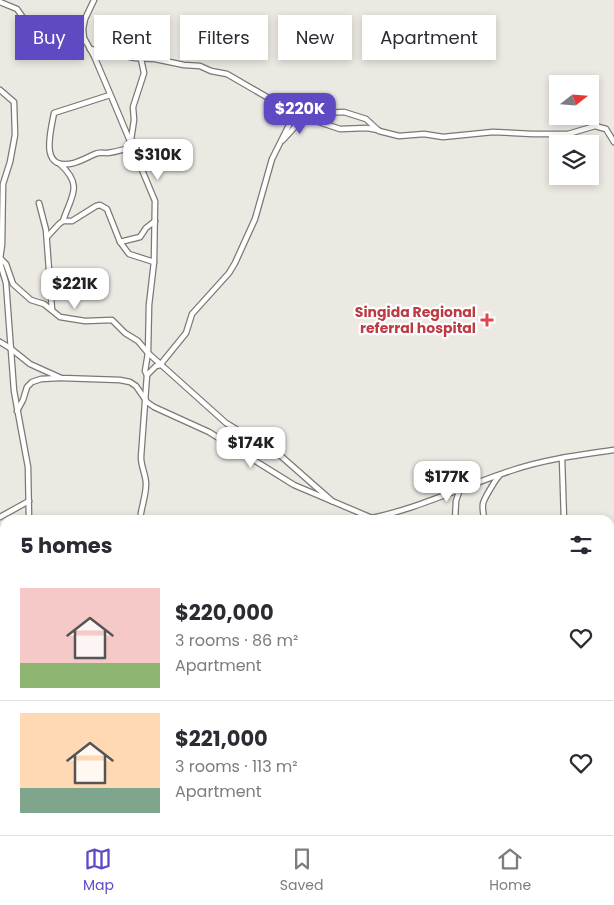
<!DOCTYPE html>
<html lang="en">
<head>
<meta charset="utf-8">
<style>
  body { margin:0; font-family:Poppins,sans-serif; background:#f7f7f7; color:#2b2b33; height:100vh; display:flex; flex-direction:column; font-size:19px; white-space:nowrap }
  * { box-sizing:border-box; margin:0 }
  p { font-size:16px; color:#7c7c81 }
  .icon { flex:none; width:28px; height:28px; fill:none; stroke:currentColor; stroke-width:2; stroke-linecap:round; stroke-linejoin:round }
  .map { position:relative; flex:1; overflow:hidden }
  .drawer { position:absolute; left:0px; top:515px; width:615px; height:320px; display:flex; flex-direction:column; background:#fff; border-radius:15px 15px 0 0; box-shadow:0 2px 8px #0003 }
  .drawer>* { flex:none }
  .top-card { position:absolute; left:15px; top:15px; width:585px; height:45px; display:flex; gap:10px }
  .needle { width:32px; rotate:73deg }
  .controls { position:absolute; left:549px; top:75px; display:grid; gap:10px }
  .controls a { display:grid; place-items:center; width:50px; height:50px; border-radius:0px; background:#fff; box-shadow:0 2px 8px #0003; font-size:25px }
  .price { position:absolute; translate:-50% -42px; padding:0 11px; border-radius:10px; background:#fff; color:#222; font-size:16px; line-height:32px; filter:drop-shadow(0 1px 2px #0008) }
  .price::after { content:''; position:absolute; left:50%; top:30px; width:15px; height:11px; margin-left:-8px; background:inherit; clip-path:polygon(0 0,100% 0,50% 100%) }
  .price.current { background:#604ac3; color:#fff }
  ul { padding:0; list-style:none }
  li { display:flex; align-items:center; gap:15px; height:125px; padding:0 20px }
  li+li { border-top:1px solid #e1e1e2 }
  li span { display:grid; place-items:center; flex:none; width:140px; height:100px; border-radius:0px; color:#555 }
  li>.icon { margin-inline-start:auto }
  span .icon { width:60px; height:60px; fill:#fffc; stroke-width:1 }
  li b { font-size:21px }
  h2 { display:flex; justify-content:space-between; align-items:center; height:60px; padding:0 20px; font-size:21px }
  .chip { padding:0 18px; border-radius:0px; background:#fff; box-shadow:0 2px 8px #0003; font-size:18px; line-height:45px }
  .chip.current { background:#604ac3; color:#fff }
  .tabs { display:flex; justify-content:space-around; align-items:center; height:70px; border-top:1px solid #e1e1e2; background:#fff; font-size:14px; color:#7c7c81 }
  .tabs a { display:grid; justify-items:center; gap:2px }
  .tabs .current { color:#604ac3 }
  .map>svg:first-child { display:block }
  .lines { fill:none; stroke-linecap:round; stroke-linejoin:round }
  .minor-casing { stroke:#7c7974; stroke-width:7 }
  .major-casing { stroke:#718ea6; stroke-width:8 }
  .minor { stroke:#fff; stroke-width:4.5 }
  .major { stroke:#c9e4fb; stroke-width:5.5 }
  .health-dot { fill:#e0444e; stroke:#fff; stroke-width:2 }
  .labels { text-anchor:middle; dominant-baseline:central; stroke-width:4.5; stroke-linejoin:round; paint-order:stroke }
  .health-label { font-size:14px; font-weight:bold; fill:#be3a42; stroke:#fff; text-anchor:end }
</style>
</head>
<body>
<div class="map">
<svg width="614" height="835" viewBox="0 0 614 835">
  <rect width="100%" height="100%" fill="#ece9e3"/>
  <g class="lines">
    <g class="minor-casing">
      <g id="minor">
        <path d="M94 0 85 19 83 29 84 38 94 56 114 103 155 201 154 262 149 305 148 353 145 371 147 375"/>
        <path d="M0 2 17 9 24 19 34 27 41 29 51 38 85 41"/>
        <path d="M90 49 135 58 155 59 184 65 200 66 211 71 227 74 284 107 302 113"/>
        <path d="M0 90 14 102 15 135 10 162 3 184 2 245 0 259"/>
        <path d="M110 95 54 113C51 131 38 172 74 163 81 161 88 157 95 154 99 152 103 153 107 153 116 152 125 149 133 147"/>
        <path d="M304 117 340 129 367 128 378 130"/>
        <path d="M131 140 134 120 133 107 144 73 141 59"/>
        <path d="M283 140 304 117"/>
        <path d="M60 164C84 186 71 196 63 221"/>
        <path d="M39 203 46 230 52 310"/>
        <path d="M47 237 59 224 63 221H72L96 206 100 205 107 209 120 242 129 254 154 262"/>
        <path d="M120 242 140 237 146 228 155 221"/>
        <path d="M0 258 6 264 13 284 31 300 44 304 60 317 85 321 112 320 125 333 138 341 148 353 226 423 282 457 332 501"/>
        <path d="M0 263 6 283 14 391 28 467 29 520"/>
        <path d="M0 342 10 348 30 364 61 378 120 380 130 382 136 386 147 402 154 407 209 432 294 485 372 518"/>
        <path d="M17 411 23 400 27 387 32 382 41 379 60 378"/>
        <path d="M562 458 564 520"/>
        <path d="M0 517 29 501"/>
        <path d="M140 520C141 508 146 496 146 484 146 475 141 467 141 457L147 375 156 366 160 365 186 333 192 314 229 273 235 263 255 219 272 159 289 125 297 114 344 112 366 119 379 131 399 136 424 134 443 137 493 132 533 134H568L595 126 606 129 614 142"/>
        <path d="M361 520C411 512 464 486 513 470 546 459 580 455 614 450"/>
        <path d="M455 520 456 501 460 489"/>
        <path d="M484 520C484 515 482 509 483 504 483 500 496 479 499 476"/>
        <path d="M610 532 614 531"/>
        <path d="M0 574 5 588"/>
        <path d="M0 593 5 597"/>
        <path d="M610 614 614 613"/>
        <path d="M610 676 614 675"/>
        <path d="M0 717 5 698"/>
        <path d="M0 724 5 726"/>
        <path d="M0 801 5 812"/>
        <path d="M29 830 35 835"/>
        <path d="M40 830 42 835"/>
        <path d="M191 830 192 835"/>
        <path d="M261 830 264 835"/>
        <path d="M378 830 380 835"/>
        <path d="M437 830 438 835"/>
        <path d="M102 835V830"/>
        <path d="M319 835 328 830"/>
        <path d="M444 835 445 830"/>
        <path d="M515 835V830"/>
      </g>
    </g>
    <g class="major-casing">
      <g id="major">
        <path d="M614 741V757"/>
        <path d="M612 835 614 768"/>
      </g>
    </g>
    <use href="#minor" class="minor"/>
    <use href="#major" class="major"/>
  </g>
  <path class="health-dot" d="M484.5 312.5h5v5h5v5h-5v5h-5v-5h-5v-5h5z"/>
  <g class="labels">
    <g class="health-label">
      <text x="476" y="312">Singida Regional<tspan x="476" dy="16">referral hospital</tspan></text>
    </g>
  </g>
</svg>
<div class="controls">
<a><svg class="needle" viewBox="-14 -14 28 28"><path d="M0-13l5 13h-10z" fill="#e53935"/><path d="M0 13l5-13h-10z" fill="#7c7c81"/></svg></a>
<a><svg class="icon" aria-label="layers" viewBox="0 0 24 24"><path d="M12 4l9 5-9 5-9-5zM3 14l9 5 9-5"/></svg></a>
</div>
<b class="price current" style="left:300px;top:135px">$220K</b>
<b class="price" style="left:158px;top:181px">$310K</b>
<b class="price" style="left:75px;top:310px">$221K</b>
<b class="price" style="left:251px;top:469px">$174K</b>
<b class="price" style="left:447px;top:503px">$177K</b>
<div class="top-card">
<a class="chip current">Buy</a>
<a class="chip">Rent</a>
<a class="chip">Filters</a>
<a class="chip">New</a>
<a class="chip">Apartment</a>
</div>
<section class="drawer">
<h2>5 homes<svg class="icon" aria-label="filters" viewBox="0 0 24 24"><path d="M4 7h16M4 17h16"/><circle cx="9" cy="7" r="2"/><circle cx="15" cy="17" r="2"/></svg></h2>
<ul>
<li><span style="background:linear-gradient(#f6c9c9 75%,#8fb573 0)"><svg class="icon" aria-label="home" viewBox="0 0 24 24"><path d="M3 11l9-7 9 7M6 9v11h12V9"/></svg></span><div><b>$220,000</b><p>3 rooms · 86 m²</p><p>Apartment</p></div><svg class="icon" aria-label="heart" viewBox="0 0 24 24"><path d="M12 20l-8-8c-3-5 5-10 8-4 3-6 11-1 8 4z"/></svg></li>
<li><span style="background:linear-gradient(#ffd9b3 75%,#7fa58c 0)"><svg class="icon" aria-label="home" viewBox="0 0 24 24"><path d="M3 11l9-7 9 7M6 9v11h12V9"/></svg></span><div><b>$221,000</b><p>3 rooms · 113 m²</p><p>Apartment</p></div><svg class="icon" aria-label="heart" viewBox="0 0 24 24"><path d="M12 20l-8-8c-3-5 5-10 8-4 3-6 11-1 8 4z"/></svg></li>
</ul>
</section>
</div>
<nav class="tabs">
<a class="current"><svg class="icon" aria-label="map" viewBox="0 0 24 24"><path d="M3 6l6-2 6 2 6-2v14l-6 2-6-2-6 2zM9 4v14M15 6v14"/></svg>Map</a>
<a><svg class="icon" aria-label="saved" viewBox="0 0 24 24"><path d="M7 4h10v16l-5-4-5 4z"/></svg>Saved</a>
<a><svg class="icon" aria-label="home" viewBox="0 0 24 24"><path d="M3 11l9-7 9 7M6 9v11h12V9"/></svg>Home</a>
</nav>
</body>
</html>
